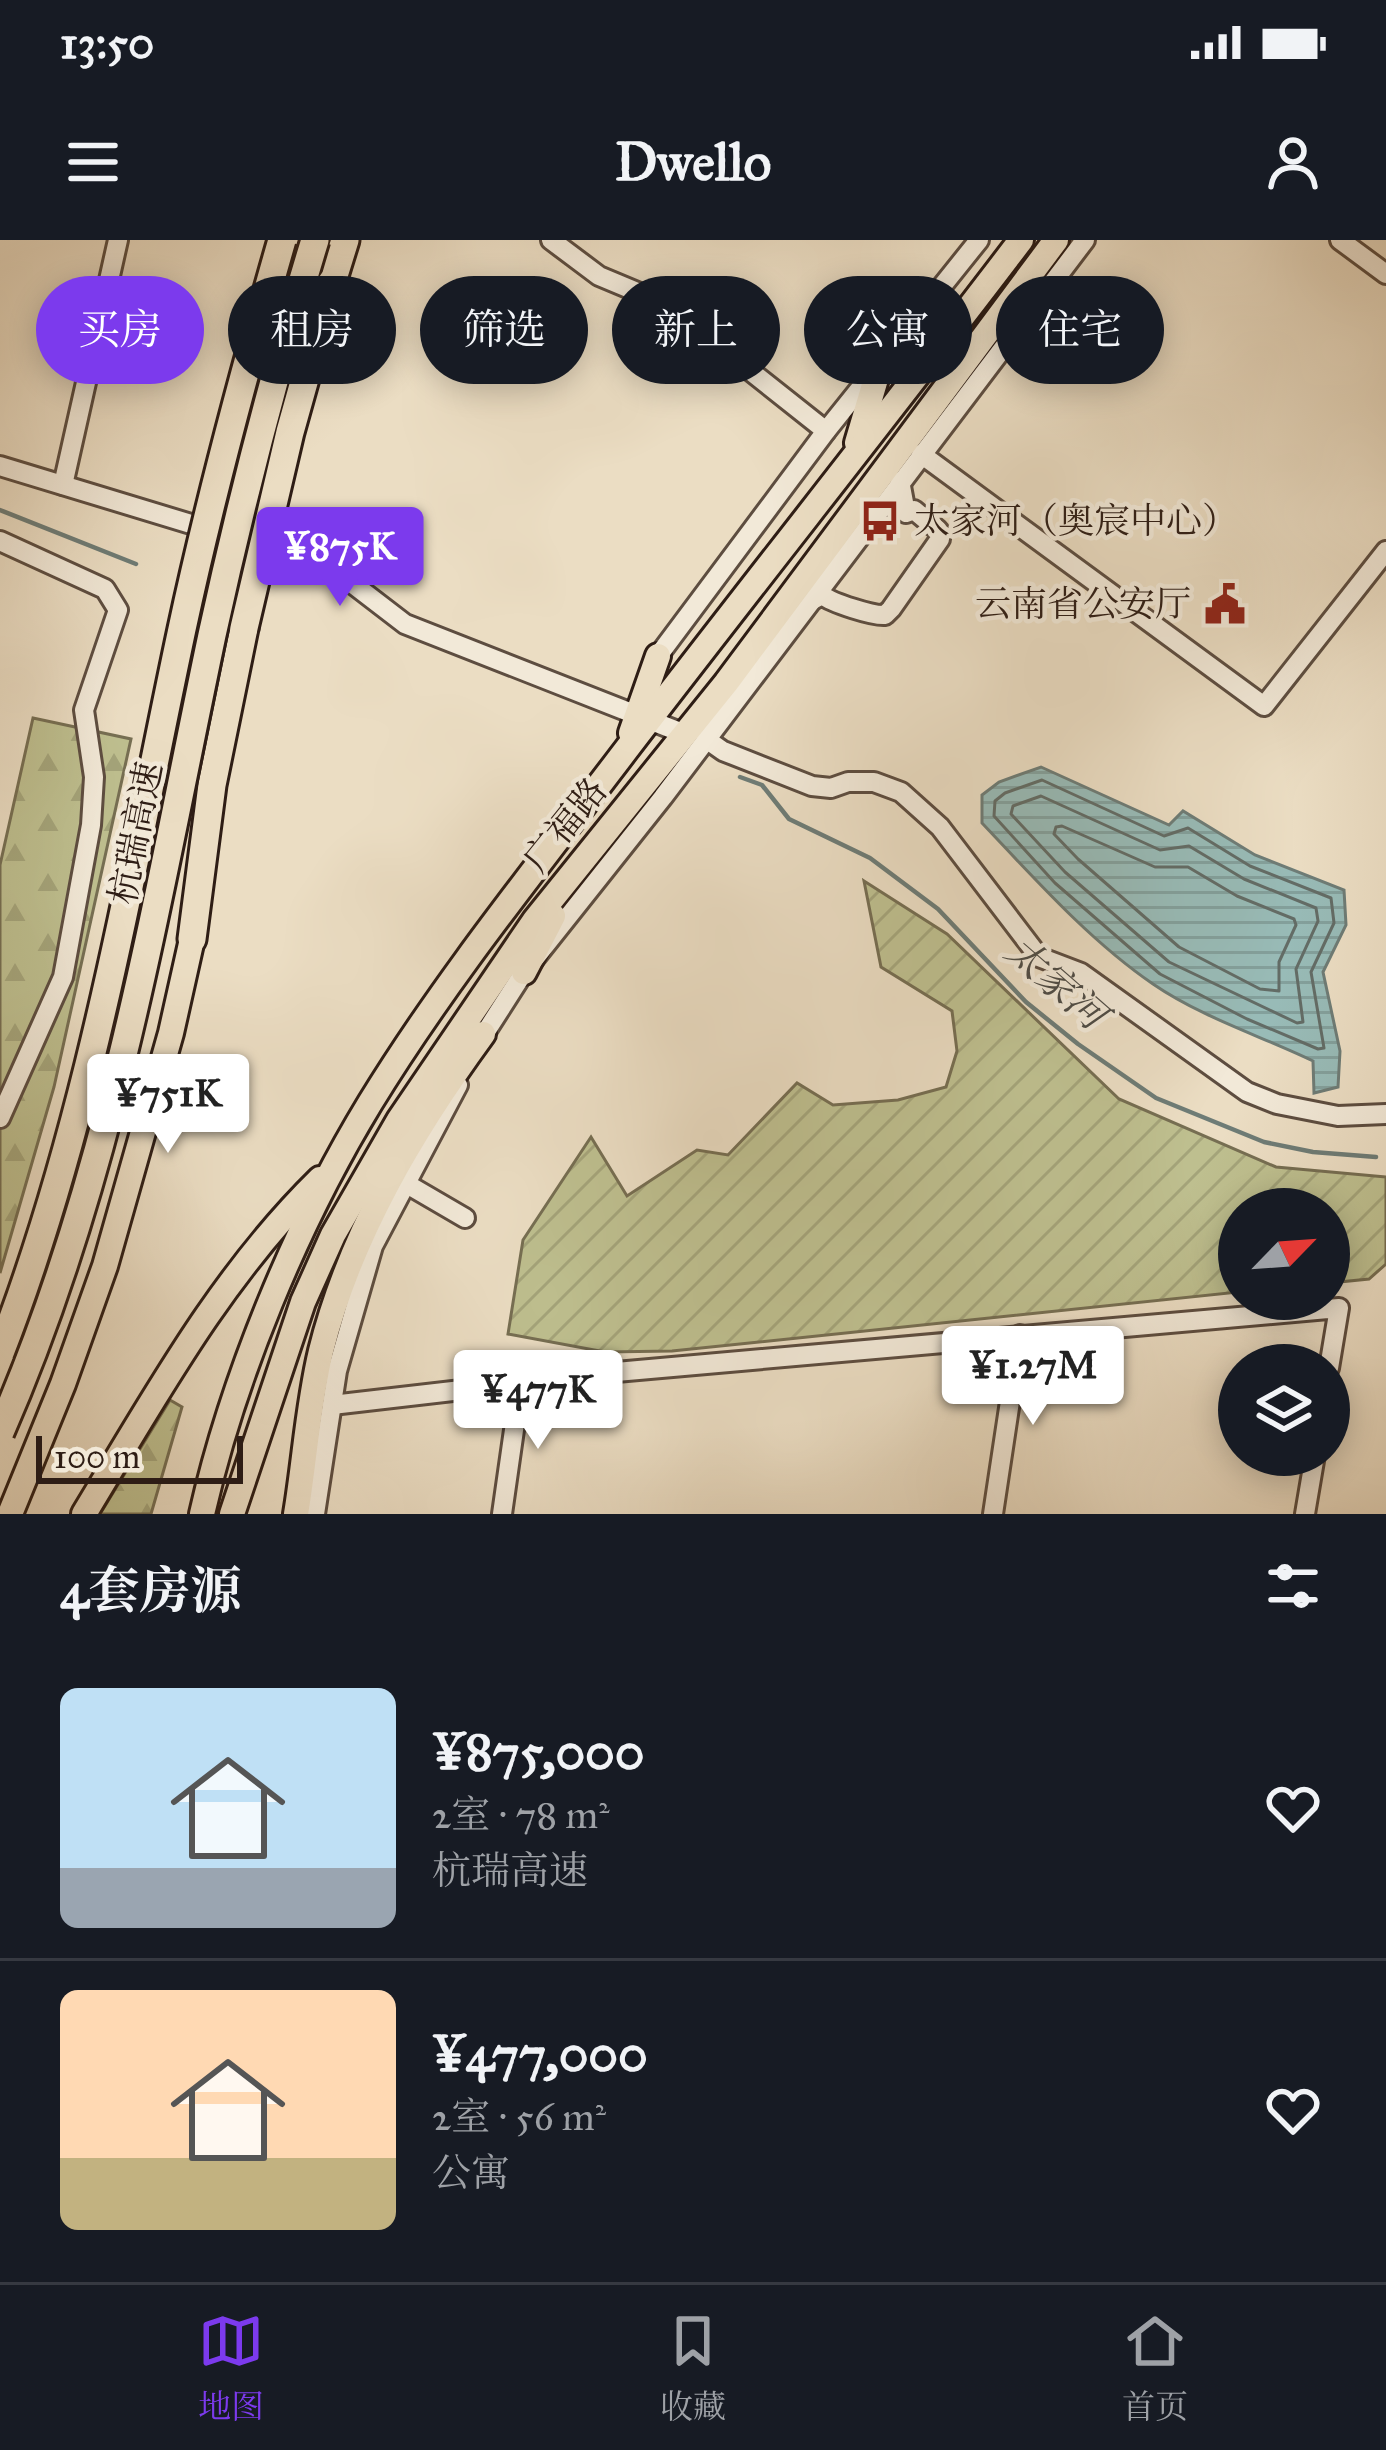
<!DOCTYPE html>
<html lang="zh">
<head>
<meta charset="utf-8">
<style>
  body { margin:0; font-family:"IM FELL Great Primer","Noto Serif SC",serif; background:#20242c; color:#f1f3f6; height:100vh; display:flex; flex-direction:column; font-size:45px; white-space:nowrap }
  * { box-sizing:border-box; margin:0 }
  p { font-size:39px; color:#9ea1a6 }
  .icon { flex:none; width:66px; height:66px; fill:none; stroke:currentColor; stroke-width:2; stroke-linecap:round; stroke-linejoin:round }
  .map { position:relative; height:1274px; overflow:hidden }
  .panel { display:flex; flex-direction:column; background:#171b24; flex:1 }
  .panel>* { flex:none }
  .top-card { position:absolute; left:36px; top:36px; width:1314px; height:108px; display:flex; gap:24px }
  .needle { width:78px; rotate:65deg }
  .fabs { position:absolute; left:1218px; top:948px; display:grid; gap:24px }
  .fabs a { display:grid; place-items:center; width:132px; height:132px; border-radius:50%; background:#171b24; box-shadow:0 6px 30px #0003; font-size:60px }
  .scale { position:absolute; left:36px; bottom:30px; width:207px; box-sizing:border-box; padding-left:12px; border:6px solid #2e1d15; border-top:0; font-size:33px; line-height:42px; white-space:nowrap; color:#2e1d15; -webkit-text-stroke:9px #f2e9d8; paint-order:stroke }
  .price { position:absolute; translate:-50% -102px; padding:0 27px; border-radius:12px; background:#fff; color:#222; font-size:39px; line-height:78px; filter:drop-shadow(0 3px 6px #0008) }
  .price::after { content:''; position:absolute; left:50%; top:72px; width:36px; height:27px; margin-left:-18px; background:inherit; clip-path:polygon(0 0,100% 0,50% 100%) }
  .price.active { background:#7c3aed; color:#fff }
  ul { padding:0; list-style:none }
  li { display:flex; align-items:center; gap:36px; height:300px; padding:0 60px }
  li+li { border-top:3px solid #363941 }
  li span { display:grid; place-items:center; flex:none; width:336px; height:240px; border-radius:18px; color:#555 }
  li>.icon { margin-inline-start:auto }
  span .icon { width:144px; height:144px; fill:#fffc; stroke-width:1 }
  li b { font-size:51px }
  h2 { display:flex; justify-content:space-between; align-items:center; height:144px; padding:0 60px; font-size:51px }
  .chip { padding:0 42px; border-radius:54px; background:#171b24; box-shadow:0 6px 30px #0003; font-size:42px; line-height:108px }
  .chip.active { background:#7c3aed; color:#fff }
  .status { display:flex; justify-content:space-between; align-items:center; height:84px; padding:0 60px; background:#171b24; direction:ltr }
  .status svg { height:33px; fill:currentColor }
  header { display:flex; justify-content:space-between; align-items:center; height:156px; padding:0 60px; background:#171b24; font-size:54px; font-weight:800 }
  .tab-bar { display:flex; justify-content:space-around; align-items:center; height:168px; border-top:3px solid #363941; background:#171b24; font-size:33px; color:#9ea1a6 }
  .tab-bar a { display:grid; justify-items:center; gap:6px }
  .tab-bar .active { color:#7c3aed }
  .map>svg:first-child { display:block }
  .forest { fill:url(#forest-firs); stroke:#766e52; stroke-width:3 }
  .garden { fill:url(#garden-furrows); stroke:#766e52; stroke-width:3 }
  .water { fill:url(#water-rules); stroke:#6e7c76; stroke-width:3 }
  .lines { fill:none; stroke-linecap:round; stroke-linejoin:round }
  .shore { stroke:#636c66; stroke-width:3 }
  .stream { stroke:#6e7c76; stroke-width:4.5 }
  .minor-casing { stroke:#5d4d40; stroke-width:24 }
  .major-casing { stroke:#2e1d15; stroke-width:30 }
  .highway-casing { stroke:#2e1d15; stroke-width:33 }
  .minor { stroke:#f2e9d8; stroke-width:18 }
  .major { stroke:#ebddc3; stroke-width:24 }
  .highway { stroke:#ebddc3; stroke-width:27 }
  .highway-bridge-casing { stroke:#2e1d15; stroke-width:33; stroke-linecap:butt }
  .highway-bridge { stroke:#ebddc3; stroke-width:27 }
  .labels { text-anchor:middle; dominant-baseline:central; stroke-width:9; stroke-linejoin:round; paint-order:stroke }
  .poi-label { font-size:36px; fill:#2e1d15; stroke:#f2e9d8; text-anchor:start }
  .street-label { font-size:36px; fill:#2e1d15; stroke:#f2e9d8 }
  .water-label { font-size:39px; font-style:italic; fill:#4e4c46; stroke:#f2e9d8 }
</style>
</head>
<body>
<div class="status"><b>13:50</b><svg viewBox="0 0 49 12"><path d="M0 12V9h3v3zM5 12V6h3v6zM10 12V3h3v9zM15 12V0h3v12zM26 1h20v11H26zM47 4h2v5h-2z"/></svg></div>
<header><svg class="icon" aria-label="menu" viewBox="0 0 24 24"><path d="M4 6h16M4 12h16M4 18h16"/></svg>Dwello<svg class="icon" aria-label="person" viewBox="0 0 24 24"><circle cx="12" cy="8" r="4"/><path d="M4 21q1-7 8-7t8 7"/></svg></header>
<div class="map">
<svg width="1386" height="1274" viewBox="0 0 1386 1274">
  <defs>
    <pattern id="forest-firs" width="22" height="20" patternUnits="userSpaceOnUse" patternTransform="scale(3)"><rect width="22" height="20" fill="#bebf8f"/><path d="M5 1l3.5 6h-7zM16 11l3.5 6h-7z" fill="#a4a47a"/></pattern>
    <pattern id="garden-furrows" width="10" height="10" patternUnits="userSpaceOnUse" patternTransform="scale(3)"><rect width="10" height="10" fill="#bebf8f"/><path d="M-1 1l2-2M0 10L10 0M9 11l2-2" fill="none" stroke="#a4a47a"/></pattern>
    <pattern id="water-rules" width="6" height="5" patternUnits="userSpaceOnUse" patternTransform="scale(3)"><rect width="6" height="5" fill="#98bbb7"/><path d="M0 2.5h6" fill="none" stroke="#83a09c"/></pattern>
  </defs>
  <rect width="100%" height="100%" fill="#ebddc3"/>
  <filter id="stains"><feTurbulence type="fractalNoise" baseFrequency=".00167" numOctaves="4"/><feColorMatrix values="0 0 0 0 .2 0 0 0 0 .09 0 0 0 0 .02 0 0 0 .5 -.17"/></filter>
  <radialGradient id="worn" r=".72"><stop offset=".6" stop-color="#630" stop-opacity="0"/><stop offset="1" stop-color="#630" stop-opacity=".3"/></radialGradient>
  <g class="forest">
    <path d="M33 478 131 499 54 847 0 1033V625Z"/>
    <path d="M170 1160 182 1167 151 1274H100Z"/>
  </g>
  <path class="garden" d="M864 641 947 694 1119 859 1276 927 1386 937V1024L1369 1039 1329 1043V969H1239V1052L672 1111 605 1112 508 1094 523 1000 591 897 627 956 697 910 728 915 797 843 833 865 898 860 946 847 957 811 952 771 881 727Z"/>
  <path class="water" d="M1041 527 1169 585 1183 571 1255 615 1344 650 1346 685 1323 732 1340 811 1338 847 1314 853 1313 821C1261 796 1201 777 1153 744 1090 701 1034 638 982 583V555L999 542Z"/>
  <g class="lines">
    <g class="shore">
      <path d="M1042 540 1164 596 1188 588 1250 626 1331 658 1334 683 1311 732 1324 808 1318 809 1247 779 1160 734 1055 643 994 576 995 561 1005 553Z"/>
      <path d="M1041 556 1160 610 1189 606 1244 639 1316 668 1318 681 1296 729 1303 782 1297 783 1169 722 1065 632 1011 574 1013 566Z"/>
      <path d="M1062 586 1155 627H1188L1237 656 1294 679 1296 685 1279 722V751L1260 749 1179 707 1078 619 1054 594 1056 587Z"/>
    </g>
    <g class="stream">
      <path d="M0 270 136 324"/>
      <path d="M740 537 762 545 789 579 870 618 938 669 1026 762 1078 804 1156 858 1264 902 1313 912 1376 917"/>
    </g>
    <g class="minor-casing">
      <g id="minor">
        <path d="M551 0 599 36 666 64 826 191"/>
        <path d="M1340 0 1386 34"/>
        <path d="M921 214 1264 466 1386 311"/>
        <path d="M0 226 316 322 349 341 405 384 685 494"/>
        <path d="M63 245 118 0"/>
        <path d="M0 301 105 349 118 370 84 470 94 537 91 585 63 737 0 878"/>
        <path d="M807 363 822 355C832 363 873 376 885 375L891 369 940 299 938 290 914 270 906 273 900 241"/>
        <path d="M658 416 826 191 979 0"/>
        <path d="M706 499 723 511 812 546 831 548 848 542H874L901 552 940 587 1039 717 1081 733 1247 852 1277 864 1338 876 1386 874"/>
        <path d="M478 804 524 732 663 557 1085 0"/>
        <path d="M405 943 465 978"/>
        <path d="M332 1165 616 1132 1339 1068 1329 1128"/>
        <path d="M315 1274 337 1131 373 1006 458 845"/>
        <path d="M502 1274 521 1141"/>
        <path d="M993 1274 1020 1095"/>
        <path d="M1305 1274 1315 1215"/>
      </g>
    </g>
    <g class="major-casing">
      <g id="major">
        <path d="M857 203 880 125"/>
        <path d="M631 493 658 416"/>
        <path d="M524 732 553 676"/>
        <path d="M10 1274 63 1144 105 1026 171 793 192 699"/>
        <path d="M84 1274C155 1157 221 1036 320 939"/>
        <path d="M202 1274C233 1137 297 983 370 863 446 739 538 626 626 510 757 339 891 171 1021 0"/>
        <path d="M232 1274 303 1062 333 995 399 880 535 680 726 443 1056 0"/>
        <path d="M296 1274C305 1220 308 1165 321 1111 350 995 413 890 483 794"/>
      </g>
    </g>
    <g class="highway-casing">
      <g id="highway">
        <path d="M332 42 345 0"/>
        <path d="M192 699 212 545 244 388"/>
      </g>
    </g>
    <use href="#minor" class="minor"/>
    <use href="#major" class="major"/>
    <use href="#highway" class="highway"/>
    <g class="highway-bridge-casing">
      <g id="highway-bridge">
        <path d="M244 388 290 192 332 42"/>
        <path d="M0 1113C91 878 130 633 182 389 210 258 245 129 282 0"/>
        <path d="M0 1192C112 937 155 666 212 395 241 262 275 130 315 0"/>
      </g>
    </g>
    <use href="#highway-bridge" class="highway-bridge"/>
  </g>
  <defs>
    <g id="bus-bare" transform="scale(3.24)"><path d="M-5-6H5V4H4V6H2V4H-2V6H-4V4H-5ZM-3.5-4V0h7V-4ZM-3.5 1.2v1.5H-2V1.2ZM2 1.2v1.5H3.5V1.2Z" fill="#8f2418" stroke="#f2e9d8" stroke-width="2.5" paint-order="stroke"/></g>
    <g id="civic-bare" transform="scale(3.24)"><path d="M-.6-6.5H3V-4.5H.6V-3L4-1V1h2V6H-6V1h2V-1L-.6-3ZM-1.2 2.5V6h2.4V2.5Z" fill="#8f2418" stroke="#f2e9d8" stroke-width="2.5" paint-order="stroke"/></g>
  </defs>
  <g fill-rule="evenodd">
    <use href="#bus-bare" x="880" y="281"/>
    <use href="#civic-bare" x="1225" y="364"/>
  </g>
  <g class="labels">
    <g class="poi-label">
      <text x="914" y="281">太家河（奥宸中心）</text>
      <text x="1191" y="364" text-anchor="end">云南省公安厅</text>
    </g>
    <g class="street-label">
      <text transform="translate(565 585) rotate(-51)">广福路</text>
      <text transform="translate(136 593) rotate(-79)">杭瑞高速</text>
    </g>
    <g class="water-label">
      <text transform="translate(1056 743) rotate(41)">太家河</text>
    </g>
  </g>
  <rect width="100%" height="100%" filter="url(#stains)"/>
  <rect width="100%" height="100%" fill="url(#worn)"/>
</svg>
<div class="fabs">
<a><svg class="needle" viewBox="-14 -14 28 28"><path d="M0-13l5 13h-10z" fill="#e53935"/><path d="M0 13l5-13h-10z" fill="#9ea1a6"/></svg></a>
<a><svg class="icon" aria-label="layers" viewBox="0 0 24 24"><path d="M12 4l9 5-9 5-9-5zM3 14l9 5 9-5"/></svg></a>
</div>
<div class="scale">100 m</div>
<b class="price active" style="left:340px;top:369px">¥875K</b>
<b class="price" style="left:168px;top:916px">¥751K</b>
<b class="price" style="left:1033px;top:1188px">¥1.27M</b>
<b class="price" style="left:538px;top:1212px">¥477K</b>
<div class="top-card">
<a class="chip active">买房</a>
<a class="chip">租房</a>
<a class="chip">筛选</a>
<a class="chip">新上</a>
<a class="chip">公寓</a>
<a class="chip">住宅</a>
</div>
</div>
<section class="panel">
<h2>4套房源<svg class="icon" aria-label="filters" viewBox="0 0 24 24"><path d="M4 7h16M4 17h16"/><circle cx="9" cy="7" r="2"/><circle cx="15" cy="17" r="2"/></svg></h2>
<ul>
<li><span style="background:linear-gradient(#bfe0f5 75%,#9aa5b1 0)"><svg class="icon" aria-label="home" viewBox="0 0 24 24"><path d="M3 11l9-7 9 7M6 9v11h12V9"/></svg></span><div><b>¥875,000</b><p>2室 · 78 m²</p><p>杭瑞高速</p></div><svg class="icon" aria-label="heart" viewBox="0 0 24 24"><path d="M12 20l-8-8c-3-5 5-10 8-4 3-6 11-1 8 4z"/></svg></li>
<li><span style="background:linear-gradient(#ffd9b3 70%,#c2b280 0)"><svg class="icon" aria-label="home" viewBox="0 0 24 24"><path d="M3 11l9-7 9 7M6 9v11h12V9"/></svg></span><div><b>¥477,000</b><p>2室 · 56 m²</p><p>公寓</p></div><svg class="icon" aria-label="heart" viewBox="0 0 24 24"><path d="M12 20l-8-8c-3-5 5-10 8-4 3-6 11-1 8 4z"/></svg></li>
</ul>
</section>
<nav class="tab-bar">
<a class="active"><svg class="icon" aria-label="map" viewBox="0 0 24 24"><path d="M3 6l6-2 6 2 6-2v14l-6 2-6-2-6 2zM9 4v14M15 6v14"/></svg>地图</a>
<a><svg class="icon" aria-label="saved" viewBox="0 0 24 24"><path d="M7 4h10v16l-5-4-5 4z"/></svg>收藏</a>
<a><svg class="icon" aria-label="home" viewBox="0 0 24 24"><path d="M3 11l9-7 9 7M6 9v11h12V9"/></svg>首页</a>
</nav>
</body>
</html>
